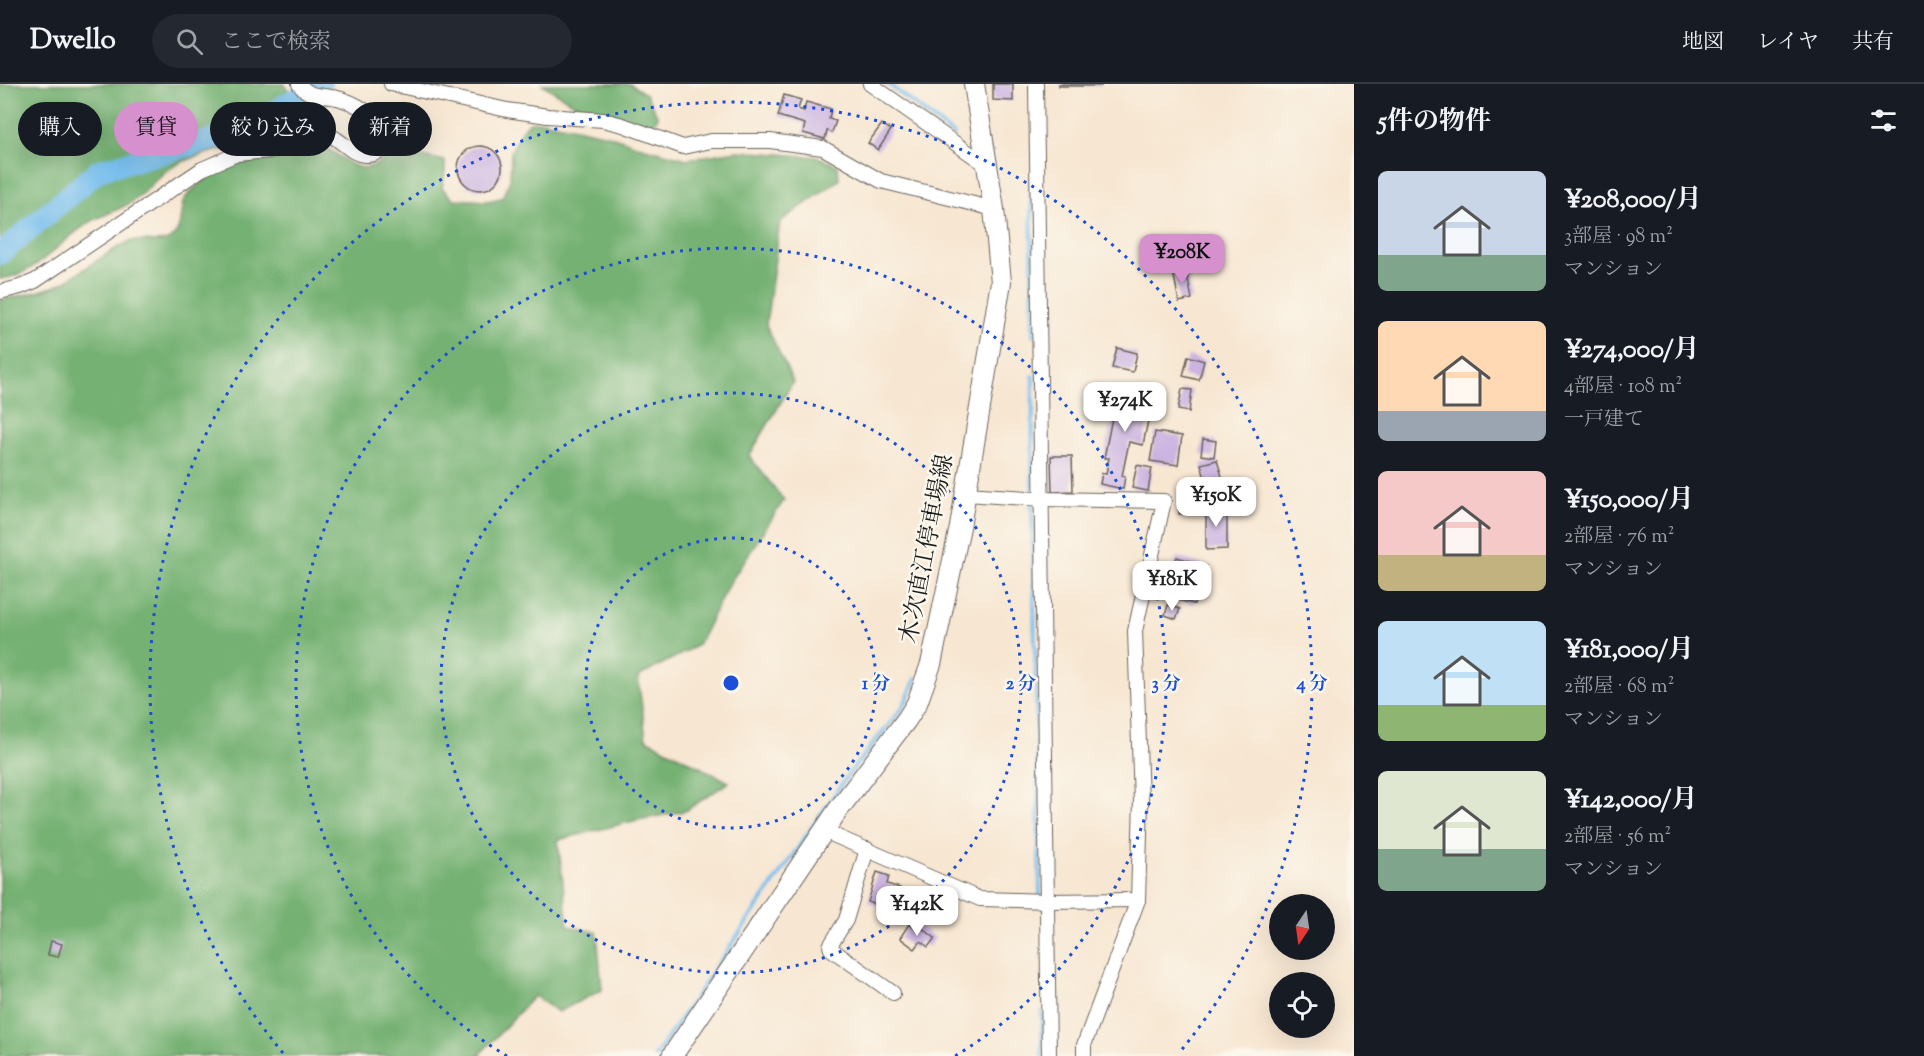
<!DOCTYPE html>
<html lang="ja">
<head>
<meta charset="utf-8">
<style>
  body { margin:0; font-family:"Sorts Mill Goudy","Noto Serif JP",serif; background:#242831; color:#f1f3f6; height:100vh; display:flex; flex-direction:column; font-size:22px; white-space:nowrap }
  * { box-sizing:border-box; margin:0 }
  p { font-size:20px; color:#9ea1a6 }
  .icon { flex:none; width:33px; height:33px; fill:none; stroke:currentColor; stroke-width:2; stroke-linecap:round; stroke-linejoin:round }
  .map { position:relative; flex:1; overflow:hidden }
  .side { display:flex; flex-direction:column; background:#171b24; width:570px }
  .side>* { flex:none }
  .banner { position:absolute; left:18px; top:18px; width:570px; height:54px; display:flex; gap:12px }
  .needle { width:39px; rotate:193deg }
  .controls { position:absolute; left:1269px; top:810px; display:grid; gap:12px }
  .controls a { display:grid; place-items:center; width:66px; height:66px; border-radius:50%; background:#171b24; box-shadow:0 6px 24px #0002; font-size:30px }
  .price { position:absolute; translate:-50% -51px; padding:0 14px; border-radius:12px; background:#fff; color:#222; font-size:20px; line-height:39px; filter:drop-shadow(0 2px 3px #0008) }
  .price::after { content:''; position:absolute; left:50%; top:36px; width:18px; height:14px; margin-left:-9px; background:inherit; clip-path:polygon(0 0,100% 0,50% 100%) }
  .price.on { background:#d690ce; color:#111 }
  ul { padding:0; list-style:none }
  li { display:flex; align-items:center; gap:18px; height:150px; padding:0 24px }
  li span { display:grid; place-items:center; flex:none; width:168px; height:120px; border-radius:9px; color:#555 }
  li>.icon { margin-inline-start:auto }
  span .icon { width:72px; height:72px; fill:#fffc; stroke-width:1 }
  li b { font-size:26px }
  h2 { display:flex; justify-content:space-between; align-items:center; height:72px; padding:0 24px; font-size:26px }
  .tag { padding:0 21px; border-radius:27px; background:#171b24; box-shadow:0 6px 24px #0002; font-size:21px; line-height:54px }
  .tag.on { background:#d690ce; color:#111 }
  header { display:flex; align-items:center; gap:36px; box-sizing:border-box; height:84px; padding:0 30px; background:#171b24; border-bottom:2px solid #363941 }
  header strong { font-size:28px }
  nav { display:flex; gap:33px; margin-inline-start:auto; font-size:21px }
  .search { width:420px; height:54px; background:#242831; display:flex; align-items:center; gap:15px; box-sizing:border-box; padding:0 21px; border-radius:33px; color:#9ea1a6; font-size:22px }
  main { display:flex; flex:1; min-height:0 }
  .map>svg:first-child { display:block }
  .forest { fill:#74b172; stroke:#486647; stroke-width:1.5 }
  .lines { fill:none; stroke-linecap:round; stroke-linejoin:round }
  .stream { stroke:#74bded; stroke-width:4 }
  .river { stroke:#74bded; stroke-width:22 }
  .building { fill:#ccb4e1 }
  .street-casing { stroke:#69635b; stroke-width:16 }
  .secondary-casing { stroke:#69635b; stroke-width:22 }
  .street { stroke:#fff; stroke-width:14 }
  .secondary { stroke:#fff; stroke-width:20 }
  .ring { fill:none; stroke:#1d4ed8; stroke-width:3; stroke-dasharray:3 6 }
  .labels { text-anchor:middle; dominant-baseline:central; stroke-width:5; stroke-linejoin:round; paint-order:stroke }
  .street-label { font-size:24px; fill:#1c1c1c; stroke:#fbf7ec }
  .centre { fill:#1d4ed8; stroke:#fbf7ec; stroke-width:3 }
  .ring-label { font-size:18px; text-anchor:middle; font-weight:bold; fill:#1d4ed8; stroke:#fbf7ec; stroke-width:5; stroke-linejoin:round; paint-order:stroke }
</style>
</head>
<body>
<header>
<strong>Dwello</strong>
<div class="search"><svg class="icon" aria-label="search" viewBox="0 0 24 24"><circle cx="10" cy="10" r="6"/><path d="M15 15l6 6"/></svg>ここで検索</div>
<nav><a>地図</a><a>レイヤ</a><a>共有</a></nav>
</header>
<main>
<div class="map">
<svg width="1354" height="972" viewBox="0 0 1354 972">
  <rect width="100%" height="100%" fill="#fbf7ec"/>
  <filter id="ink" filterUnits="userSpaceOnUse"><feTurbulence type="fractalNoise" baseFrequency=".0167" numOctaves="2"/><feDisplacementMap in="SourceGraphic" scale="12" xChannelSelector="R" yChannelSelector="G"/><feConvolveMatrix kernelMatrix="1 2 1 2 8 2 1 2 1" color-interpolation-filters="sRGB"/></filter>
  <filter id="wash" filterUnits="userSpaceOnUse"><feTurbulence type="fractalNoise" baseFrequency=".008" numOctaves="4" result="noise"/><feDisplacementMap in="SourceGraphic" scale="24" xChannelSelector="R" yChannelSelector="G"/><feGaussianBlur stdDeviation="1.35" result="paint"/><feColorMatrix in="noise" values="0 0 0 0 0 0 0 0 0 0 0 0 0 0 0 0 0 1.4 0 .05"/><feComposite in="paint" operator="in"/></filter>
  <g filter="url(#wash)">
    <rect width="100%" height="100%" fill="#f7e6d1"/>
    <g class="forest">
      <path d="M0 0H285C288 14 318 30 299 46 279 64 246 62 221 66 208 68 185 76 173 82 158 90 147 108 132 118 118 127 101 131 87 140 58 158 37 191 0 195Z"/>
      <path d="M542 0H630L646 10 658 33 652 41 645 44 620 32 572 19Z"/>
      <path d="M543 37 608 51 645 64 687 75 737 67 818 73 838 82 839 96 780 138 766 241 793 298 749 372 784 416 727 503 698 561 638 593 646 655 729 698 685 727 637 736 558 756 568 842 597 848 602 906 558 928 534 912 480 970 482 972H0V216C19 212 45 208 62 199 81 189 114 162 132 157 144 155 164 162 173 153 183 143 179 131 183 119 187 106 215 89 228 83 243 76 270 75 286 71 295 68 304 63 313 62 337 61 350 93 375 81 392 73 385 60 394 52L418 71 445 77V89L442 104 453 115 487 117 502 114 510 96 511 68 521 47 530 38Z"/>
    </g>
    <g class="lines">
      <g class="stream">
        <path d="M888 0 954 51"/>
        <path d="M1031 94 1033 251"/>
        <path d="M1032 410 1033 292"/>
        <path d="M1032 418 1040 812"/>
        <path d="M1042 928V972"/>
        <path d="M655 972 848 691 903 623 916 595"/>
      </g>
      <path class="river" d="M0 170 99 86 237 49 321 0"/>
    </g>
    <g id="blocks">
      <g class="building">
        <path d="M993 0H1013V17L993 16Z"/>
        <rect x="1059" y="0" width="42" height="2"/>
        <path d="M784 11 801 16 798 25 804 27 806 18 831 25 829 35 836 37 832 48 827 47 825 55 803 49 805 40 778 32Z"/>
        <path d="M882 40 891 46 878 66 868 59Z"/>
        <circle cx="480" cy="84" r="22"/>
        <path d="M1186 185 1192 215 1179 218 1173 187Z"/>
        <path d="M1117 264 1137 269 1133 288 1112 284Z"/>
        <path d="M1188 272 1204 277 1199 296 1183 292Z"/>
        <path d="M1118 304 1153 312 1143 361 1129 358 1122 392H1125L1123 405 1100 400 1102 389 1106 390 1109 374H1104Z"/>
        <path d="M1182 305 1192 306 1189 328 1178 326Z"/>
        <path d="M1155 348 1182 352 1178 381 1150 377Z"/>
        <path d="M1203 355 1216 357 1214 373 1201 371Z"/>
        <path d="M1051 372H1072L1073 407 1052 408Z"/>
        <path d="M1217 376 1223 396 1213 399V396L1206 398 1201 380Z"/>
        <path d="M1137 381 1152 384 1148 407 1132 404Z"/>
        <path d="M1179 418H1191L1190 430H1179Z"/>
        <path d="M1206 423H1227V465L1206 466Z"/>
        <path d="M1177 473 1206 482 1194 520 1165 513Z"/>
        <path d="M1168 521 1180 525 1176 535 1165 531Z"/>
        <path d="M877 788 889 792 887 800 900 804 891 833 879 829 881 822 868 818Z"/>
        <path d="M901 806 908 809 904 825 896 823Z"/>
        <path d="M909 840 916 845 918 841 935 854 928 863 921 857 915 865 900 854Z"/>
        <path d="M51 857 62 860 58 873 48 871Z"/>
      </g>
    </g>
  </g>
  <g filter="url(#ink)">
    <use href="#blocks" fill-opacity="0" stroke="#69635b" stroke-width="1.5"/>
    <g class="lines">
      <g class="street-casing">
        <g id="street">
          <path d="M391 0 507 26 548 32 603 36 623 41 683 63 711 57H770L823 64 881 97 994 125"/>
          <path d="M870 0 988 82"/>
          <path d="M1036 0 1049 972"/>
          <path d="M0 208 20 203 35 197 202 85 237 70 269 67 321 50C340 50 348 71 366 71 373 71 379 69 381 63 390 38 360 21 341 15 326 10 309 15 299 0"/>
          <path d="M966 410 1042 415 1164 417 1135 547 1141 717 1138 816 1084 961V972"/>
          <path d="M824 747 980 815 1047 817 1138 816"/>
          <path d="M867 765 846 836 830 862 831 865 893 909"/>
        </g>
      </g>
      <g class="secondary-casing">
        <path id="secondary" d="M672 972 838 726 907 635 917 619 931 580 960 443 1001 198 994 125 974 0"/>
      </g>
      <use href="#street" class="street"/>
      <use href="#secondary" class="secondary"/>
    </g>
  </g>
  <g class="ring">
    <circle cx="731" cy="599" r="145"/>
    <circle cx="731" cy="599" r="290"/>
    <path d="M507 972A435 435 0 1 1 955 972"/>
    <path d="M283 969A581 581 0 1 1 1179 969"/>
  </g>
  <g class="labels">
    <g class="street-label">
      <text transform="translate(928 465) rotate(-79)">木次直江停車場線</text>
    </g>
  </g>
  <circle cx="731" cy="599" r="9" class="centre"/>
  <g class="ring-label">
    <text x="876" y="605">1 分</text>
    <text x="1021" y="605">2 分</text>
    <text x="1166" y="605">3 分</text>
    <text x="1312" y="605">4 分</text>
  </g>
</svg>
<div class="controls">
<a><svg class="needle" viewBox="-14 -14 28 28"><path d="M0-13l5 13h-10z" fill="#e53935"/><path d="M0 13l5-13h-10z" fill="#9ea1a6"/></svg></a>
<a><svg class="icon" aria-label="locate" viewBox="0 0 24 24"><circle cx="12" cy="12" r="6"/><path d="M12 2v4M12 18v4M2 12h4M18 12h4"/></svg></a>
</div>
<b class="price on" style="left:1182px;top:201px">¥208K</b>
<b class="price" style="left:1125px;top:349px">¥274K</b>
<b class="price" style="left:1216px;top:444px">¥150K</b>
<b class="price" style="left:1172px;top:528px">¥181K</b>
<b class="price" style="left:917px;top:853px">¥142K</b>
<div class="banner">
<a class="tag">購入</a>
<a class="tag on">賃貸</a>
<a class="tag">絞り込み</a>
<a class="tag">新着</a>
</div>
</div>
<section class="side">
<h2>5件の物件<svg class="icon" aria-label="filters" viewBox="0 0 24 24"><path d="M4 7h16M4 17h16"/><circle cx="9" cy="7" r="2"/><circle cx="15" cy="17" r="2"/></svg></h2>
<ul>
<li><span style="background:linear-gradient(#c9d6e8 70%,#7fa58c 0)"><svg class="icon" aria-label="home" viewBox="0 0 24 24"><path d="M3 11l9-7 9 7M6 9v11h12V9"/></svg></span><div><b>¥208,000/月</b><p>3部屋 · 98 m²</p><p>マンション</p></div></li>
<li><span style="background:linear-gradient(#ffd9b3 75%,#9aa5b1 0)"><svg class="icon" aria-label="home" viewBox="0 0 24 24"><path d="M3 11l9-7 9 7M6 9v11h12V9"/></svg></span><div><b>¥274,000/月</b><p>4部屋 · 108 m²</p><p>一戸建て</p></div></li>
<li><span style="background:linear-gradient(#f6c9c9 70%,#c2b280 0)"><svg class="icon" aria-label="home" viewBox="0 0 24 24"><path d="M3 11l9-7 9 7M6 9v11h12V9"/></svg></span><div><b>¥150,000/月</b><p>2部屋 · 76 m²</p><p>マンション</p></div></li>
<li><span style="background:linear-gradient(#bfe0f5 70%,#8fb573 0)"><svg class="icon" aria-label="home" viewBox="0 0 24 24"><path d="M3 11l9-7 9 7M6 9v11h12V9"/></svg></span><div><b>¥181,000/月</b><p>2部屋 · 68 m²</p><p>マンション</p></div></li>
<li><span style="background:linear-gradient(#dfe7d0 65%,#7fa58c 0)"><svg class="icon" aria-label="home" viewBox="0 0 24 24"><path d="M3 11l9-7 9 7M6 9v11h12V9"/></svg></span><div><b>¥142,000/月</b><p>2部屋 · 56 m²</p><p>マンション</p></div></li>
</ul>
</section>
</main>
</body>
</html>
